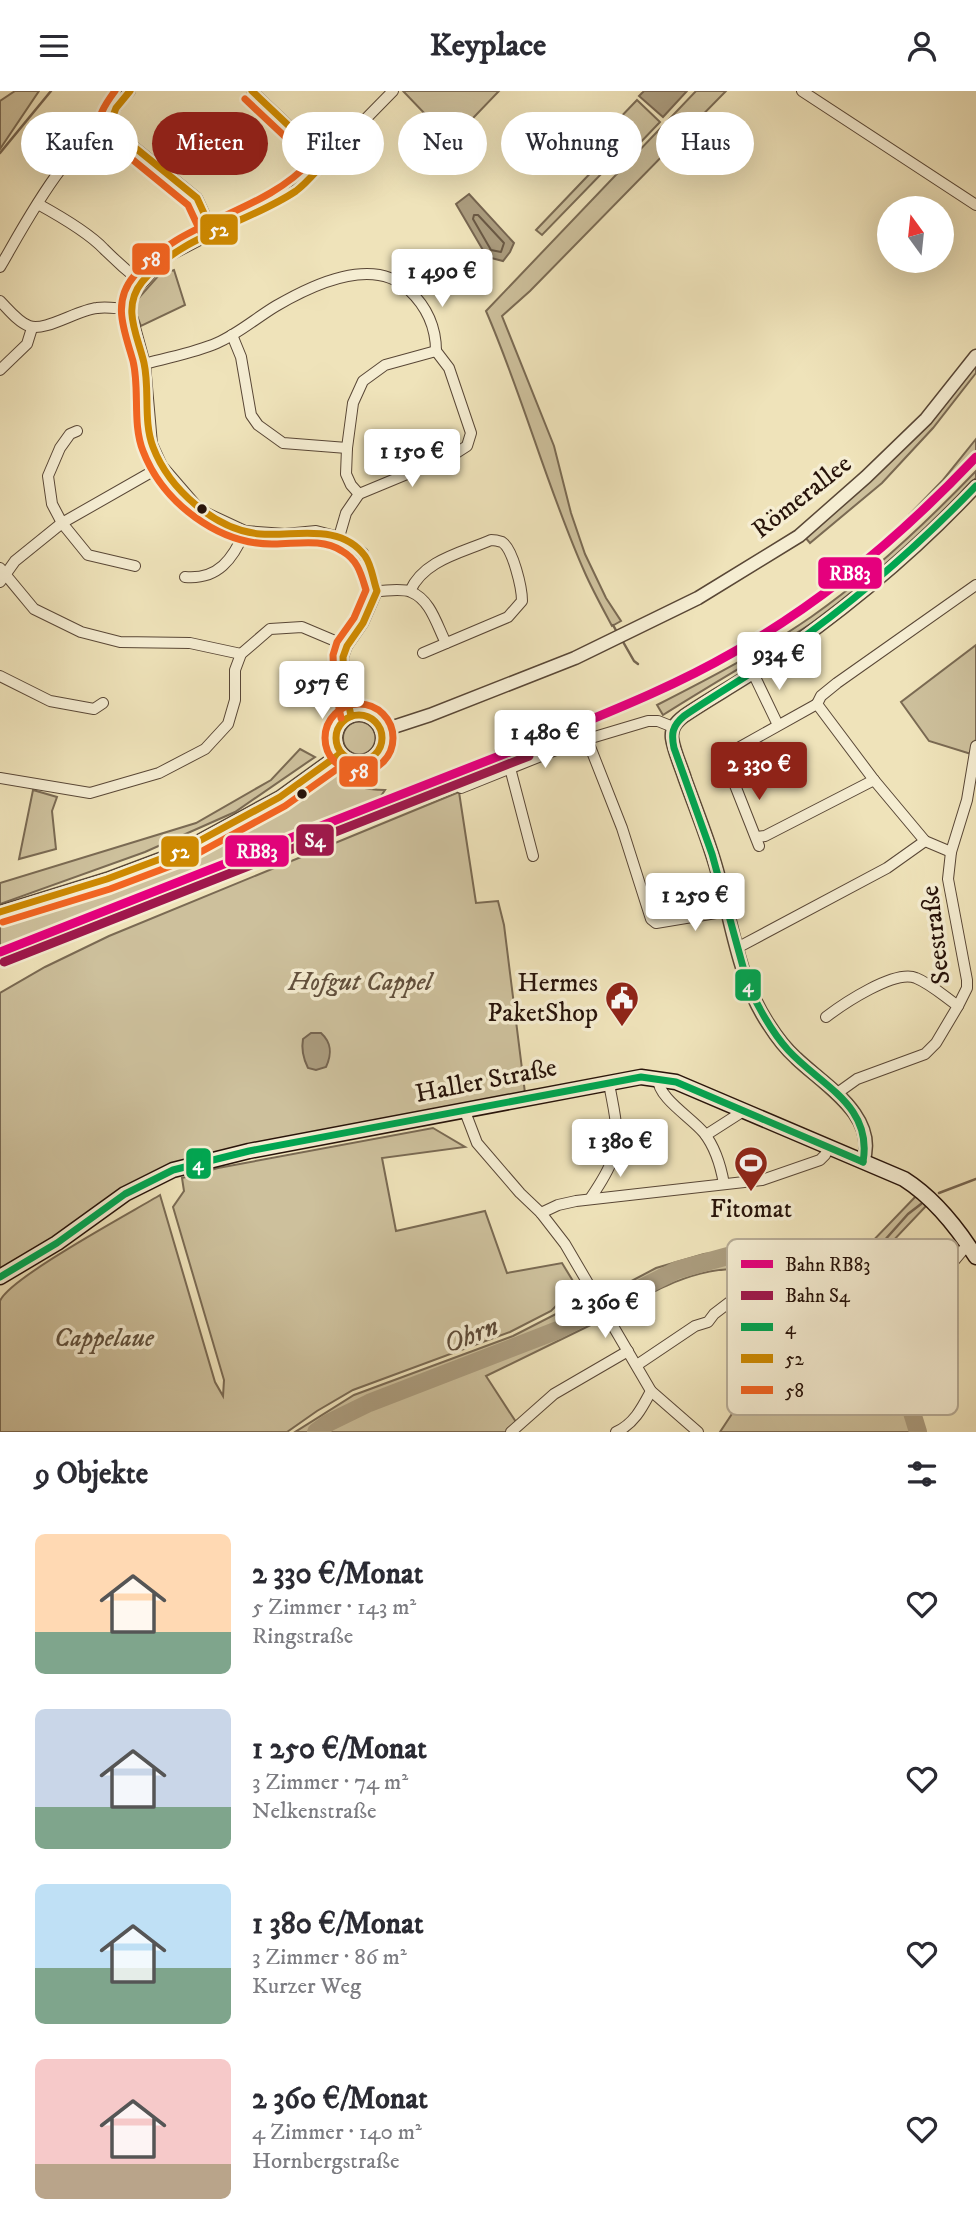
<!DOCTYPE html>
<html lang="de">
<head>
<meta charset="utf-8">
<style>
  body { margin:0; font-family:"IM FELL DW Pica",serif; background:#f2f2f3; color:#2b2b33; height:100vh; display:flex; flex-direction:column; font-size:26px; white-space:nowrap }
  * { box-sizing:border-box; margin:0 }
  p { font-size:23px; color:#7c7c81 }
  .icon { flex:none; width:38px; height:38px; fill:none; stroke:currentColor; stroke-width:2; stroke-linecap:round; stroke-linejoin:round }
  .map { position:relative; height:1341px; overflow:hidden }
  .details { display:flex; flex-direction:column; background:#fff; flex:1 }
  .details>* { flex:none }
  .hud { position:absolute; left:21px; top:21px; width:934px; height:63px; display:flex; gap:14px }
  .needle { width:46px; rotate:345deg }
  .tools { position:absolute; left:877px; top:105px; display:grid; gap:14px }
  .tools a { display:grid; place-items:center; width:77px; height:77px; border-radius:50%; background:#fff; box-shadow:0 7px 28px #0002; font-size:35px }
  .price { position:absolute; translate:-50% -60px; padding:0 16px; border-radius:7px; background:#fff; color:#222; font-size:23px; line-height:46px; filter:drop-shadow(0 2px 4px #0008) }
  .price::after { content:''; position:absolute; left:50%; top:42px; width:21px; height:16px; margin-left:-10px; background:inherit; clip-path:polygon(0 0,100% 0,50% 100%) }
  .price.selected { background:#8f2418; color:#fff }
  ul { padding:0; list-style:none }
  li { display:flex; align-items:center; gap:21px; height:175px; padding:0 35px }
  li span { display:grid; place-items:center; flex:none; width:196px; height:140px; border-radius:10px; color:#555 }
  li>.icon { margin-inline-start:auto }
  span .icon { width:84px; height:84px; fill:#fffc; stroke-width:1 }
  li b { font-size:30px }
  h2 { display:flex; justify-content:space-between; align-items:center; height:84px; padding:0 35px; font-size:30px }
  .tag { padding:0 24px; border-radius:32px; background:#fff; box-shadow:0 7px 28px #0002; font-size:24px; line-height:63px }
  .tag.selected { background:#8f2418; color:#fff }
  header { display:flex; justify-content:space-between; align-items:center; height:91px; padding:0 35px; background:#fff; font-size:32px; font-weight:700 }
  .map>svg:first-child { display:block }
  .green { fill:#cdc09c; stroke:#7a6a53; stroke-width:2 }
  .water { fill:#ab9c7e; stroke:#766550; stroke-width:2 }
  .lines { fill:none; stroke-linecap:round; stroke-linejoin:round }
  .shore { stroke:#695844; stroke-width:2 }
  .stream { stroke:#766550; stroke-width:2.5 }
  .river { stroke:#ab9c7e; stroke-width:18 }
  .minor-casing { stroke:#594736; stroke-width:12 }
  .tertiary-casing { stroke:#594736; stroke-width:15 }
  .secondary-casing { stroke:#27130a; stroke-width:17 }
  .minor { stroke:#f5edd2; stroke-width:10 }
  .tertiary { stroke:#f5edd2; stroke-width:12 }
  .secondary { stroke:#f5edd2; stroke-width:14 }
  .bus-1-casing { stroke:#f5edd2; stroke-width:12 }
  .bus-2-casing { stroke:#f5edd2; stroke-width:12 }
  .bus-3-casing { stroke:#f5edd2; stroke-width:12 }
  .bus-1 { stroke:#00a651; stroke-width:7 }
  .bus-2 { stroke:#cd8902; stroke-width:7 }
  .bus-3 { stroke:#f26522; stroke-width:7 }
  .rail-1-casing { stroke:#f5edd2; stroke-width:14 }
  .rail-2-casing { stroke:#f5edd2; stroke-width:14 }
  .rail-1 { stroke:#e5007d; stroke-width:9 }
  .rail-2 { stroke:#9f184c; stroke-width:9 }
  .bus-dot { fill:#27130a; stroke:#f5edd2; stroke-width:2.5 }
  .labels { text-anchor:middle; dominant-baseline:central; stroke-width:7; stroke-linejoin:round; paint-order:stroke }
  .street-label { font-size:26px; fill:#27130a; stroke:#f5edd2 }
  .park-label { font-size:26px; font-style:italic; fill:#61503d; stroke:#f5edd2 }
  .poi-label { font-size:26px; fill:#27130a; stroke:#f5edd2; text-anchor:end }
  .water-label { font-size:28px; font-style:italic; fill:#5c4a38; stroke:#f5edd2 }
  .key { fill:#f5edd2; stroke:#b7ac96; stroke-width:2 }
  .key-label { font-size:19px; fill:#27130a }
  .line-badge { stroke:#f5edd2; stroke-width:2.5 }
  .badge-label { font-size:19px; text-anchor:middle; font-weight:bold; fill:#fff }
</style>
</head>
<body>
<header><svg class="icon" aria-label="menu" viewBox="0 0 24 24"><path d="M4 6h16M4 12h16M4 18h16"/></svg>Keyplace<svg class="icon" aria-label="person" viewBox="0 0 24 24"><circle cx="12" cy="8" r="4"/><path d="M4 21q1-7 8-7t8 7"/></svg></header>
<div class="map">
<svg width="976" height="1341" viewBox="0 0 976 1341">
  <rect width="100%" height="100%" fill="#efe3ba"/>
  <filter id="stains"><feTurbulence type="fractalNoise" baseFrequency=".00286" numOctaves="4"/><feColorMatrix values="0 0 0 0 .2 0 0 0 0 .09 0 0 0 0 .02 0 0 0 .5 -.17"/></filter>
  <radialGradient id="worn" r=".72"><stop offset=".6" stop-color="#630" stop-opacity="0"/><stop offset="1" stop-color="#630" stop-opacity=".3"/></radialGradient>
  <g class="green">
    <path d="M15 0H39L0 58V10Z"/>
    <path d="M403 0H499L451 50Z"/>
    <path d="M696 0H726L530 200 502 225 554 355 571 422 585 463 606 507 621 530 612 535C603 518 593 500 585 482 547 397 523 305 486 220Z"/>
    <path d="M637 9 660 31 615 78 592 56Z"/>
    <path d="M601 71 607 77 542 144 536 139Z"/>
    <path d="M174 179 185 214 141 235 134 217 136 210 159 184Z"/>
    <path d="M976 272V282L933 337 882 392 810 452 804 445Z"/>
    <path d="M976 348V360L908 429 909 424 943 389Z"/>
    <path d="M976 380V387C931 433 884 483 830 520 776 557 718 589 663 624L657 614C710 587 762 560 811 526 871 484 925 433 976 380Z"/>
    <path d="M976 554V648L971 663 929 650 901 611Z"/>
    <circle cx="360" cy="647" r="17"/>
    <path d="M300 658 315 666 235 721 145 761 0 813V792L196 732 271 689Z"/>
    <path d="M335 683C349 695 367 699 385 699L379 708 0 855V831L22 819 87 801 185 765 274 722Z"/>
    <path d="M33 699 57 706 52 720 56 758 19 768Z"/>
    <path d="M459 701 476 812 498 810 504 834 525 1002 249 1054 174 1073 31 1161 0 1178V902L45 876 109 845Z"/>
    <path d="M433 1037 465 1056 382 1067 396 1140 485 1120 507 1182 562 1172 576 1195 551 1220 510 1241 353 1299 317 1320 287 1341H0V1210C9 1187 132 1121 160 1104L215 1291 223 1305 224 1289 173 1116 184 1100 182 1087 218 1077Z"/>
    <path d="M917 1104 927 1114 853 1192 878 1217 898 1253 925 1341H720L778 1253 783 1214 778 1183C709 1167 672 1192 612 1221L603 1205 656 1177 704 1163 751 1157 789 1160 841 1183Z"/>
    <path d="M589 1206 603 1228 486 1285 516 1331 507 1341H295L354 1304 513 1245Z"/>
  </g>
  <g class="water">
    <path d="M644 0H687L663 26 639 5Z"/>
    <path d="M469 103 514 152 510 161 503 170 487 166 456 113Z"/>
    <path d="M311 942H321C332 952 332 963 326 976L316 979 308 977C303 967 301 959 303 948Z"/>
  </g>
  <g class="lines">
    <path class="shore" d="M474 124H478L504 152 501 161 491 159 473 128Z"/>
    <g class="stream">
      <path d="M0 62 51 0"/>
      <path d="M613 534 618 543"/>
      <path d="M622 549 634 570 638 573"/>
      <path d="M939 1102 976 1088"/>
      <path d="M836 1195 859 1178 908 1123 921 1113"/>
    </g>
    <path class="river" d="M316 1341 328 1332 369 1312 558 1239 677 1179 728 1165 756 1164 785 1166 820 1184 859 1213 890 1250 918 1341"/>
    <g class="minor-casing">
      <g id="minor">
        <path d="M252 0 326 70"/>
        <path d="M802 0 976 114"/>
        <path d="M108 38C110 24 119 9 130 0"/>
        <path d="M38 113C58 124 88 141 104 158 116 170 127 180 141 191"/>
        <path d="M0 176C16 150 81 22 117 42L197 107 213 142"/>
        <path d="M0 210C8 218 18 231 29 235 45 241 77 219 97 217 107 215 119 218 130 218"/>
        <path d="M232 244 241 266 251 324 258 334 283 352 347 357"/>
        <path d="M145 273C169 266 194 262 217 252 238 243 256 227 276 215 312 194 373 164 409 199 427 216 436 235 436 260"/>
        <path d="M0 279 27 253 32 237"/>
        <path d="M77 340 70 343 60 357 48 385 52 413 62 432 88 464 135 475"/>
        <path d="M359 403 351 394 346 383 347 357 353 312 363 290 385 274 436 260"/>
        <path d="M339 446 346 422 359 403 453 364 467 355 471 342 449 277 436 260"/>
        <path d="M0 477 34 518 81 541 120 551 190 552 241 563"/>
        <path d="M185 486C218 489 233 468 245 440"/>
        <path d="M0 491 15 470 62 432 162 375"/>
        <path d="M377 500C387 500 402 497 411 501 431 509 437 535 446 552"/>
        <path d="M410 500C424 469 461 462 491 449 493 449 499 450 502 451 513 458 522 497 522 510L508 526 423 562"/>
        <path d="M753 582 778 634"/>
        <path d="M0 585 50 610 94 618 103 612"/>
        <path d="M817 613 874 689 925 750 951 761"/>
        <path d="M817 613 821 605 837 592 976 494"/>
        <path d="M351 625 344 590 343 566 347 555 363 532 377 500 363 462 339 446 316 440 285 443 245 440 200 419 162 375 152 353 145 273 130 218 135 200 165 167 296 99 393 0"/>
        <path d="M587 648 622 737 651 828 656 832 728 820"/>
        <path d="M510 677 533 765"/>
        <path d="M0 687 90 702 159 682 205 658 228 633 235 609V579L241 563 270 538 302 536 347 555"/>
        <path d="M461 697 571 653 648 630H658L673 636"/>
        <path d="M757 746 765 745 874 689"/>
        <path d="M759 755 727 674V667L731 661 817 613"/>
        <path d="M737 857 887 777 925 750"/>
        <path d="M826 926C843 913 895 878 916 887 931 893 945 906 958 915"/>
        <path d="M658 988C658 1007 692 1027 704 1042 715 1056 721 1076 724 1093"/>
        <path d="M836 1003 857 988 925 963 936 952 958 915 967 897V889L948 788 951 761 967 709 976 655"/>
        <path d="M464 1018 477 1052 520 1102 541 1122 565 1153 651 1300 698 1341"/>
        <path d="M706 1044 745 1019"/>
        <path d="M590 1108C598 1096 607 1083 612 1069 622 1045 613 1017 609 992"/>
        <path d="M541 1122 558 1114 576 1110 762 1089 820 1069 825 1064 829 1056"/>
        <path d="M929 1200 968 1153"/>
        <path d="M637 1274 695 1235 708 1231 714 1223 748 1197"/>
        <path d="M511 1341 554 1303 628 1260"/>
        <path d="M616 1341C634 1333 642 1317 651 1300"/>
      </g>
    </g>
    <g class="tertiary-casing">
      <g id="tertiary">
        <circle cx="359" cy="647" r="23"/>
        <path d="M381 640 430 624 575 567 698 507 799 445 866 386 926 328 976 265"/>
        <path d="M0 821 107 788 179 761 280 706 341 662"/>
        <path d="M863 1071C879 1025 824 994 796 967 786 958 776 945 769 934 735 884 731 820 712 763 704 738 694 713 685 688 681 675 674 661 672 647 671 637 676 631 684 625 709 608 735 594 760 577 838 524 912 464 976 395"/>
      </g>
    </g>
    <g class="secondary-casing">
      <path id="secondary" d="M0 1186 57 1152 125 1103 173 1079 249 1060 641 986 676 991 904 1088C934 1107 957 1136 976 1166"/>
    </g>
    <use href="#minor" class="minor"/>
    <use href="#tertiary" class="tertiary"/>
    <use href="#secondary" class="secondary"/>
    <g class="bus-1-casing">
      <g id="bus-1">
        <path d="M863 1071C873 1014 821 995 788 959 771 940 759 918 748 894L712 763 674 657C671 643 672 635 684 625 718 602 753 582 787 558 855 510 918 455 976 395"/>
        <path d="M0 1186 57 1152 125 1103 173 1079 249 1060 641 986 676 991 863 1071"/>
      </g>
    </g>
    <g class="bus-2-casing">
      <g id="bus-2">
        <path d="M130 0 116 17 108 38 117 42 197 107 213 142"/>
        <path d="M252 0 326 70C316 80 307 92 296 100 247 133 180 144 142 191 121 217 138 245 144 272 150 299 143 330 153 356 169 398 215 439 260 443 295 446 340 431 365 465 372 475 373 489 377 500L363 532 347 555 343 566 344 590 351 625"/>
        <circle cx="359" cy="647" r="23"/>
        <path d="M0 821 107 788 179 761 280 706 341 662"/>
      </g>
    </g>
    <g class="bus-3-casing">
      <g id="bus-3">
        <path d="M115 0C106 12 95 28 99 44L111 51 188 114 203 146"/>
        <path d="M245 8 311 70C262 124 180 128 134 185 111 212 125 241 133 270 140 299 132 332 143 360 163 412 219 454 274 453 297 453 322 447 342 460 358 469 361 483 366 499L354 527 337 551 333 564 334 591 341 627"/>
        <circle cx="359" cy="647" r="34"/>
        <path d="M3 831 110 798 184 770 285 715 347 671"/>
      </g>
    </g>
    <use href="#bus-1" class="bus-1"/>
    <use href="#bus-2" class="bus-2"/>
    <use href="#bus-3" class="bus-3"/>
    <g class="rail-1-casing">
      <path id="rail-1" d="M0 861 568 638C624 615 680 592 732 562 824 511 904 442 976 366"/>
    </g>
    <g class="rail-2-casing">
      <path id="rail-2" d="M4 871 529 665"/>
    </g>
    <use href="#rail-1" class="rail-1"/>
    <use href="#rail-2" class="rail-2"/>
  </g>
  <defs>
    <g id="civic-pin" transform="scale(1.75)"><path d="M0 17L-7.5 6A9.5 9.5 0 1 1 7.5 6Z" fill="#8f2418" stroke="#f5edd2"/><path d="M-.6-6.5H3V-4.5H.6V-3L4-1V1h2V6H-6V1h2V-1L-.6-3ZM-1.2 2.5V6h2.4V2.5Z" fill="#fff"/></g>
    <g id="stadium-pin" transform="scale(1.75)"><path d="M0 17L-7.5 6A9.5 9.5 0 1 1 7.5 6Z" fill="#8f2418" stroke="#f5edd2"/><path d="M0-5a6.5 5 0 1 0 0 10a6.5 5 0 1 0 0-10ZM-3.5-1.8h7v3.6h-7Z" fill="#fff"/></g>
  </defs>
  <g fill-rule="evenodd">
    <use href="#civic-pin" x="622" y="907"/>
    <use href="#stadium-pin" x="751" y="1072"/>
  </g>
  <g class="bus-dot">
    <circle cx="202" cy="418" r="6"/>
    <circle cx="302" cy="703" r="6"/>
  </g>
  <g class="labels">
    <g class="street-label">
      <text transform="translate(802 406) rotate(-38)">Römerallee</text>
      <text transform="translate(936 844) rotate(-97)">Seestraße</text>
      <text transform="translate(486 990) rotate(-11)">Haller Straße</text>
    </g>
    <g class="park-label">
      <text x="360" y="891">Hofgut Cappel</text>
      <text x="104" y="1247">Cappelaue</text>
    </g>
    <g class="poi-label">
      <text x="598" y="892">Hermes<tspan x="598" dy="30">PaketShop</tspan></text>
      <text x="751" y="1118" text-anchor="middle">Fitomat</text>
    </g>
    <g class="water-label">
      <text transform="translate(471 1244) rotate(-21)">Ohrn</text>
    </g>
  </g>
  <rect x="727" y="1148" width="231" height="176" rx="10" class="key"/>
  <rect x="741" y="1169" width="32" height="8" fill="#e5007d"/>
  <rect x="741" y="1200" width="32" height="9" fill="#9f184c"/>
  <rect x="741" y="1232" width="32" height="8" fill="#00a651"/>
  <rect x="741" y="1263" width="32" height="9" fill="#cd8902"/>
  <rect x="741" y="1295" width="32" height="8" fill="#f26522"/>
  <g class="key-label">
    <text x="785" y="1180">Bahn RB83</text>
    <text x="785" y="1211">Bahn S4</text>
    <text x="785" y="1243">4</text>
    <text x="785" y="1274">52</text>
    <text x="785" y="1306">58</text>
  </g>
  <g class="line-badge">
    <rect x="199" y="122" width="40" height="33" rx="7" fill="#cd8902"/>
    <rect x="131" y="151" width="40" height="34" rx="7" fill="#f26522"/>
    <rect x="817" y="465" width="66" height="34" rx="7" fill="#e5007d"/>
    <rect x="338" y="664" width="41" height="33" rx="7" fill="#f26522"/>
    <rect x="295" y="732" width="40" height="34" rx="7" fill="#9f184c"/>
    <rect x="224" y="743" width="66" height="34" rx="7" fill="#e5007d"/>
    <rect x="160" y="744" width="40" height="33" rx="7" fill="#cd8902"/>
    <rect x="734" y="877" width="28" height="34" rx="7" fill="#00a651"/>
    <rect x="185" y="1056" width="27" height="33" rx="7" fill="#00a651"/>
  </g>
  <g class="badge-label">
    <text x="219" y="145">52</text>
    <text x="151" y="175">58</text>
    <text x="850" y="489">RB83</text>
    <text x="359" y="687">58</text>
    <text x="315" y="756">S4</text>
    <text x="257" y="767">RB83</text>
    <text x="180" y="767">52</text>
    <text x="748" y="901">4</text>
    <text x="198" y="1079">4</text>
  </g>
  <rect width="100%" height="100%" filter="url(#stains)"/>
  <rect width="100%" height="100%" fill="url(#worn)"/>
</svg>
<div class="tools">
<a><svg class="needle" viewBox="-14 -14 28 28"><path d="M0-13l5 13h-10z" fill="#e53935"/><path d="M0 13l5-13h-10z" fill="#7c7c81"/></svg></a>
</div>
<b class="price" style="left:442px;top:218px">1 490 €</b>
<b class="price" style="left:412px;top:398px">1 150 €</b>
<b class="price" style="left:779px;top:601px">934 €</b>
<b class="price" style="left:322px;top:630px">957 €</b>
<b class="price" style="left:545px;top:679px">1 480 €</b>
<b class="price selected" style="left:759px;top:711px">2 330 €</b>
<b class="price" style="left:695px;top:842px">1 250 €</b>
<b class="price" style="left:620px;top:1088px">1 380 €</b>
<b class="price" style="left:605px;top:1249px">2 360 €</b>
<div class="hud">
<a class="tag">Kaufen</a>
<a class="tag selected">Mieten</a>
<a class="tag">Filter</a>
<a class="tag">Neu</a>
<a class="tag">Wohnung</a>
<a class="tag">Haus</a>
</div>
</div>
<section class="details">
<h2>9 Objekte<svg class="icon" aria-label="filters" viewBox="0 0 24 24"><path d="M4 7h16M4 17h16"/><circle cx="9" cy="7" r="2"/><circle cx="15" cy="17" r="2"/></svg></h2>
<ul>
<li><span style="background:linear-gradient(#ffd9b3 70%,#7fa58c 0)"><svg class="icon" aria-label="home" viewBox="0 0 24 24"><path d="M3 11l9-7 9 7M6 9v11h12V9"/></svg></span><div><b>2 330 €/Monat</b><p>5 Zimmer · 143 m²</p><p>Ringstraße</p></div><svg class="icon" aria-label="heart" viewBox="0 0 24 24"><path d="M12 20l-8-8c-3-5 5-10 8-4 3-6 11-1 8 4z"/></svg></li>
<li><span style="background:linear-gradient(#c9d6e8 70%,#7fa58c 0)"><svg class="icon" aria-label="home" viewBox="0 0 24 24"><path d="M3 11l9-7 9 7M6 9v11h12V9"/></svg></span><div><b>1 250 €/Monat</b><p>3 Zimmer · 74 m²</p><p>Nelkenstraße</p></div><svg class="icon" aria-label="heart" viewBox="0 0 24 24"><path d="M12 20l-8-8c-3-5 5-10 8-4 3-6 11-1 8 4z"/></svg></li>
<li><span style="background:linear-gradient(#bfe0f5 60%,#7fa58c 0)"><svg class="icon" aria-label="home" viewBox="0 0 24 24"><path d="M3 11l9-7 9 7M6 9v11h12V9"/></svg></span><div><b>1 380 €/Monat</b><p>3 Zimmer · 86 m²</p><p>Kurzer Weg</p></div><svg class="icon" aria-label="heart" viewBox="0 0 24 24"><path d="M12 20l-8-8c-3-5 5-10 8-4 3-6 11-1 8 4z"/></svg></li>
<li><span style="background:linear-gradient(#f6c9c9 75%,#b9a48a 0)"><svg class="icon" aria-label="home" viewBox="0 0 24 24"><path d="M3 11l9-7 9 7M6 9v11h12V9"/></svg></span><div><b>2 360 €/Monat</b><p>4 Zimmer · 140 m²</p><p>Hornbergstraße</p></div><svg class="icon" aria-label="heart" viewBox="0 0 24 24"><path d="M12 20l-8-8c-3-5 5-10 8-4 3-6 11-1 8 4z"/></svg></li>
</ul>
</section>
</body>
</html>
